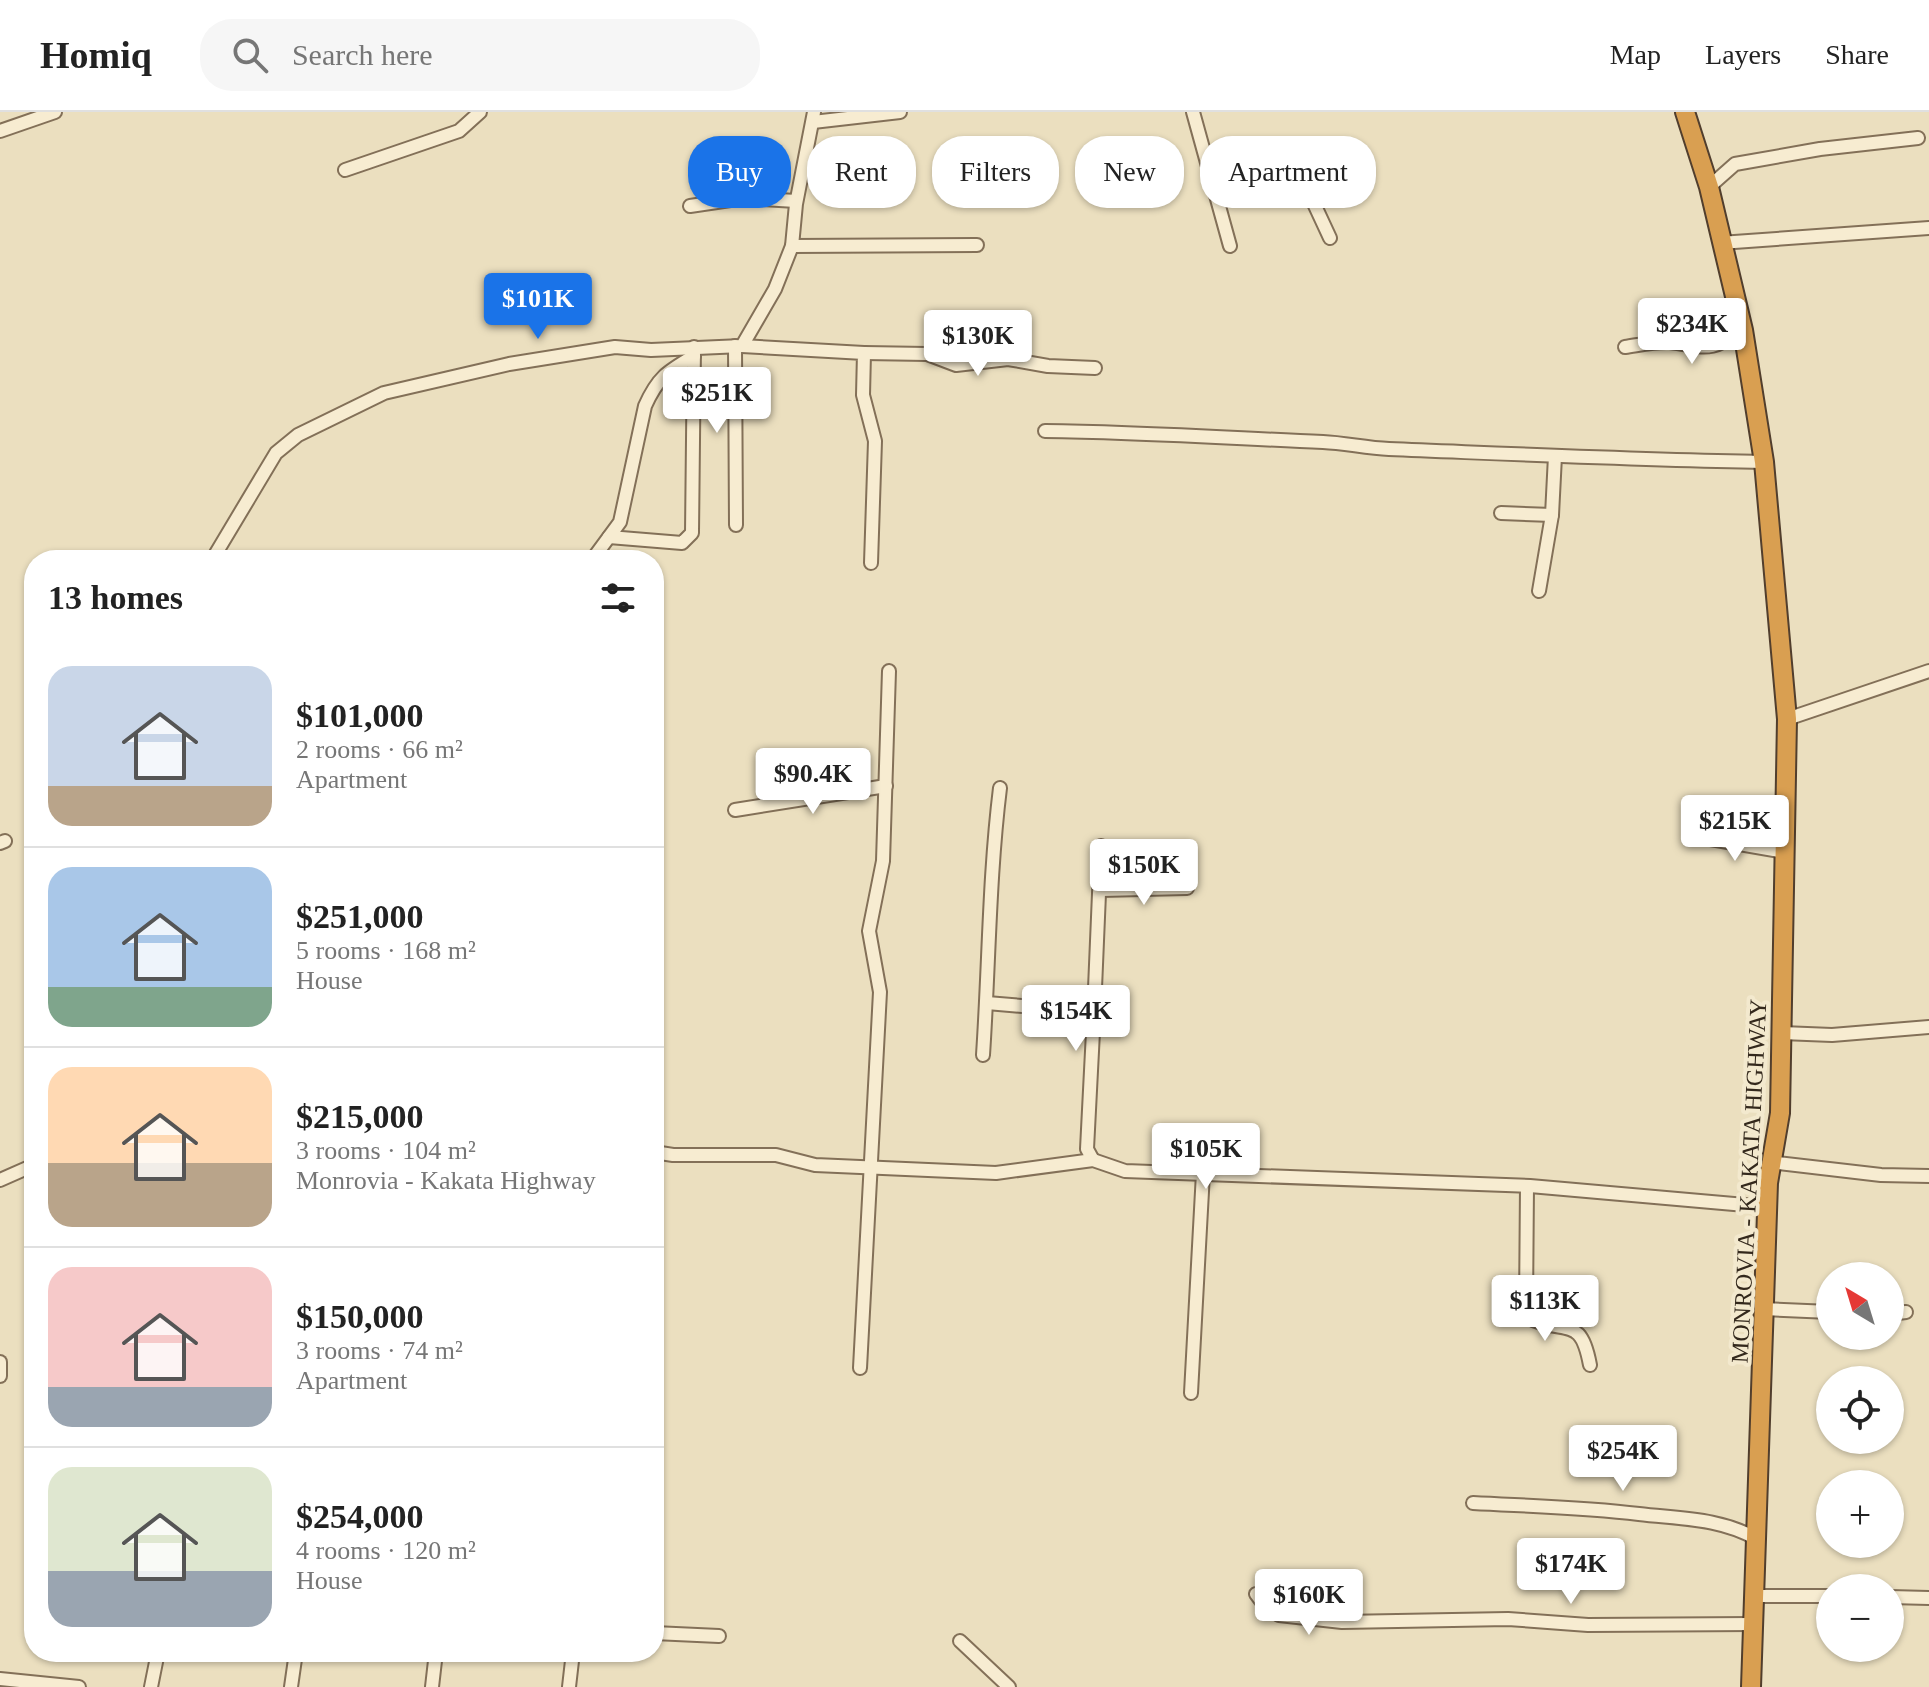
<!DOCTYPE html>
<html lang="en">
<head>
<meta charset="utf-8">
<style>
  body { margin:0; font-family:Georgia,serif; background:#f6f6f6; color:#222; height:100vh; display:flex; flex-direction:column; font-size:30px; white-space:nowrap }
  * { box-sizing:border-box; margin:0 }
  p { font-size:26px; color:#767676 }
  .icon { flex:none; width:44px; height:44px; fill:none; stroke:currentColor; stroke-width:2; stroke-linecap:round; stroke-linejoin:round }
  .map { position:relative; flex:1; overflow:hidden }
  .side { position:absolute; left:24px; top:438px; width:640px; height:1112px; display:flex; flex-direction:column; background:#fff; border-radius:32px; box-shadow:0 2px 6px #0004 }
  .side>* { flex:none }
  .banner { position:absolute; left:688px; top:24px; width:760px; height:72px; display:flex; gap:16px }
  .needle { width:52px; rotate:322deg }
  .buttons { position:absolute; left:1816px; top:1150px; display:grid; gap:16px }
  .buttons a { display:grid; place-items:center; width:88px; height:88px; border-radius:50%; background:#fff; box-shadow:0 2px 6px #0004; font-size:40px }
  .price { position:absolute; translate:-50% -68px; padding:0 18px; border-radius:8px; background:#fff; color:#222; font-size:26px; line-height:52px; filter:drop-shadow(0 2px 4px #0008) }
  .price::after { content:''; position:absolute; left:50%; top:48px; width:24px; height:18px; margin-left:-12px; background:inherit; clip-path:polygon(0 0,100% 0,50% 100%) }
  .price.current { background:#1a73e8; color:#fff }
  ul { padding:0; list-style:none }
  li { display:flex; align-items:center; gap:24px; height:200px; padding:0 24px }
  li+li { border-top:2px solid #e0e0e0 }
  li span { display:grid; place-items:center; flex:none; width:224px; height:160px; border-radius:24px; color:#555 }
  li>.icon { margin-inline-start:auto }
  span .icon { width:96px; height:96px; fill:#fffc; stroke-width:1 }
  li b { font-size:34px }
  h2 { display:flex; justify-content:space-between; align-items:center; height:96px; padding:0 24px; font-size:34px }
  .tag { padding:0 28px; border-radius:32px; background:#fff; box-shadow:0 2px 6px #0004; font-size:28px; line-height:72px }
  .tag.current { background:#1a73e8; color:#fff }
  header { display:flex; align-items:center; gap:48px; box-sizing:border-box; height:112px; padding:0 40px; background:#fff; border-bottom:2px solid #e0e0e0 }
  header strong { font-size:38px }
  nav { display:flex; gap:44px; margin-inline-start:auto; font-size:28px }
  .search { width:560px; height:72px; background:#f6f6f6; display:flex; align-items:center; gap:20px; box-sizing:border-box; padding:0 28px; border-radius:32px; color:#767676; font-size:30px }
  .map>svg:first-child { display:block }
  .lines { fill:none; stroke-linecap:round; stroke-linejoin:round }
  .minor-casing { stroke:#837058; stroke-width:16 }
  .highway-casing { stroke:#513e2d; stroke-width:22 }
  .minor { stroke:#f7ecd1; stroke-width:12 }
  .highway { stroke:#d99f51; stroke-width:18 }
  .labels { text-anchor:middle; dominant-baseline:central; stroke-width:8; stroke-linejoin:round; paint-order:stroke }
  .street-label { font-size:24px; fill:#33281c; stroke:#f3e9ce }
</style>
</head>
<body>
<header>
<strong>Homiq</strong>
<div class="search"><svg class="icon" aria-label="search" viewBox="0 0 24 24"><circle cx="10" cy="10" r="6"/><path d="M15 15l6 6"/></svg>Search here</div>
<nav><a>Map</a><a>Layers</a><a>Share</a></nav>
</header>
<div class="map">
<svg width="1929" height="1575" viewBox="0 0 1929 1575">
  <rect width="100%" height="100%" fill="#ebdfbf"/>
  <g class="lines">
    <g class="minor-casing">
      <g id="minor">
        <path d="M1193 0 1230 134"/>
        <path d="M813 10 900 0"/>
        <path d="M0 19 55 0"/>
        <path d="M345 58 459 19 480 0"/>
        <path d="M1213 75 1297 55 1330 126"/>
        <path d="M1709 75 1735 52 1820 37 1918 26"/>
        <path d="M690 94 744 86 796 89"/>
        <path d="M1720 131 1929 116"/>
        <path d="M792 134 977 133"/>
        <path d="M735 234 736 413"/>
        <path d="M742 234 864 241 863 283 875 329 871 451"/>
        <path d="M1625 235C1639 233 1656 229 1670 230 1708 235 1708 241 1743 218"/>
        <path d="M864 241 927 242 956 253 1008 247 1048 254 1095 256"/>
        <path d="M1045 319C1138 320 1230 326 1323 330 1345 331 1366 336 1389 337 1514 342 1638 348 1764 350"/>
        <path d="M1501 401 1552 403"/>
        <path d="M609 425 682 431 692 421 694 235"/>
        <path d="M212 448 276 341 298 323 384 281 509 252 615 235 651 238 742 234 775 177 792 134 796 92 814 0"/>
        <path d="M592 448 620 410 645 294C658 265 667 260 694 244"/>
        <path d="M1539 479 1552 403 1555 344"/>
        <path d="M1787 607 1929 559"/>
        <path d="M735 698 886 674"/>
        <path d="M1699 725 1785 740"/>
        <path d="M0 731 5 729"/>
        <path d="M1100 778 1187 776"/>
        <path d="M987 891 1094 900 1087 1037 1093 1048"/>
        <path d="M1094 900 1101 734"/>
        <path d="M1782 921 1832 923 1929 915"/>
        <path d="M983 943C989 854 989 765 1000 676"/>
        <path d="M654 1040 673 1043H776L815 1053 996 1061 1093 1048 1125 1059 1530 1074 1768 1095"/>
        <path d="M1769 1050 1881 1063 1929 1064"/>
        <path d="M0 1068 34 1053"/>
        <path d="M1527 1074 1526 1195 1533 1208C1569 1222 1581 1205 1590 1253"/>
        <path d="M1764 1197 1830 1200"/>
        <path d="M1890 1202 1906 1200"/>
        <path d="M0 1250V1264"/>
        <path d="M860 1256 880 880 869 819 883 749 889 559"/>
        <path d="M1191 1281 1203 1061"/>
        <path d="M1473 1391C1529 1394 1584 1395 1639 1402 1681 1407 1720 1406 1757 1427"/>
        <path d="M1256 1482 1265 1494 1279 1503 1342 1510 1508 1507 1588 1513 1754 1512"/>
        <path d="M1757 1484H1830"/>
        <path d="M1890 1485 1929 1486"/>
        <path d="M654 1521 719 1524"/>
        <path d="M960 1529 1009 1575"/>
        <path d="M0 1567 79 1575"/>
        <path d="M151 1575 158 1540"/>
        <path d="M291 1575 296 1540"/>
        <path d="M432 1575 436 1540"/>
        <path d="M569 1575 573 1540"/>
      </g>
    </g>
    <g class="highway-casing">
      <path id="highway" d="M1685 0 1709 75 1743 218 1764 350 1787 607 1780 1001 1768 1071 1751 1575"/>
    </g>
    <use href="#minor" class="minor"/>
    <use href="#highway" class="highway"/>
  </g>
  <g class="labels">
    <g class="street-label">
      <text transform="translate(1749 1069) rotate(-87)">MONROVIA - KAKATA HIGHWAY</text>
    </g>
  </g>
</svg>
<div class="buttons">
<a><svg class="needle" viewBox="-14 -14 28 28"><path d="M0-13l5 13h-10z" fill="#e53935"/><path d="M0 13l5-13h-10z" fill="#767676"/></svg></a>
<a><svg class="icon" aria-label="locate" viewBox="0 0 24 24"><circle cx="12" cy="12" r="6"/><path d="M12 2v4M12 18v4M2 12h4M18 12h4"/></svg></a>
<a>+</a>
<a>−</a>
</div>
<b class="price current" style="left:538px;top:229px">$101K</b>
<b class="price" style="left:1692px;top:254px">$234K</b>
<b class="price" style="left:978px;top:266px">$130K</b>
<b class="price" style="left:717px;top:323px">$251K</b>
<b class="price" style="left:813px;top:704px">$90.4K</b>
<b class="price" style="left:1735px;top:751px">$215K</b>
<b class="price" style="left:1144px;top:795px">$150K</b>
<b class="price" style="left:1076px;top:941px">$154K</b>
<b class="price" style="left:1206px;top:1079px">$105K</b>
<b class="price" style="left:1545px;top:1231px">$113K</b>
<b class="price" style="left:1623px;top:1381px">$254K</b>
<b class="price" style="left:1571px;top:1494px">$174K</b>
<b class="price" style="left:1309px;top:1525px">$160K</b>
<div class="banner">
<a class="tag current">Buy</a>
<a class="tag">Rent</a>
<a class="tag">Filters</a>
<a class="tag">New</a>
<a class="tag">Apartment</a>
</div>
<section class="side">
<h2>13 homes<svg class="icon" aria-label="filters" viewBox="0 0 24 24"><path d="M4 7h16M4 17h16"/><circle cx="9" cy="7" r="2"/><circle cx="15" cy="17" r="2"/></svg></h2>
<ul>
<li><span style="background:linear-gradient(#c9d6e8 75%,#b9a48a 0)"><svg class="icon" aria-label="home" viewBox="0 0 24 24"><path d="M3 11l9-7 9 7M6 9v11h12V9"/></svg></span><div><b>$101,000</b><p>2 rooms · 66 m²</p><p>Apartment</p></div></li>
<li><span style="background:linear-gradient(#a9c7e8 75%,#7fa58c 0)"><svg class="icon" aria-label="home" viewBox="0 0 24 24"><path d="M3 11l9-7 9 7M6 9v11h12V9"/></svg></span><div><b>$251,000</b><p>5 rooms · 168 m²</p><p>House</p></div></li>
<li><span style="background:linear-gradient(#ffd9b3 60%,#b9a48a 0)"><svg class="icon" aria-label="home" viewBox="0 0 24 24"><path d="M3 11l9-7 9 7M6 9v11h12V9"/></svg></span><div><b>$215,000</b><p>3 rooms · 104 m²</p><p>Monrovia - Kakata Highway</p></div></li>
<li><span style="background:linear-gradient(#f6c9c9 75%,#9aa5b1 0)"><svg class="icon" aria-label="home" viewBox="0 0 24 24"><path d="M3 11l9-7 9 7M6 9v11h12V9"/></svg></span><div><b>$150,000</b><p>3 rooms · 74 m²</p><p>Apartment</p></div></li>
<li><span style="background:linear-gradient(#dfe7d0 65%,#9aa5b1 0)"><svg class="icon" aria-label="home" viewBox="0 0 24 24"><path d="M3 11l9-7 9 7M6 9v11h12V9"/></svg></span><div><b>$254,000</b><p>4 rooms · 120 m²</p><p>House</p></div></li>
</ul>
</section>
</div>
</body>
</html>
